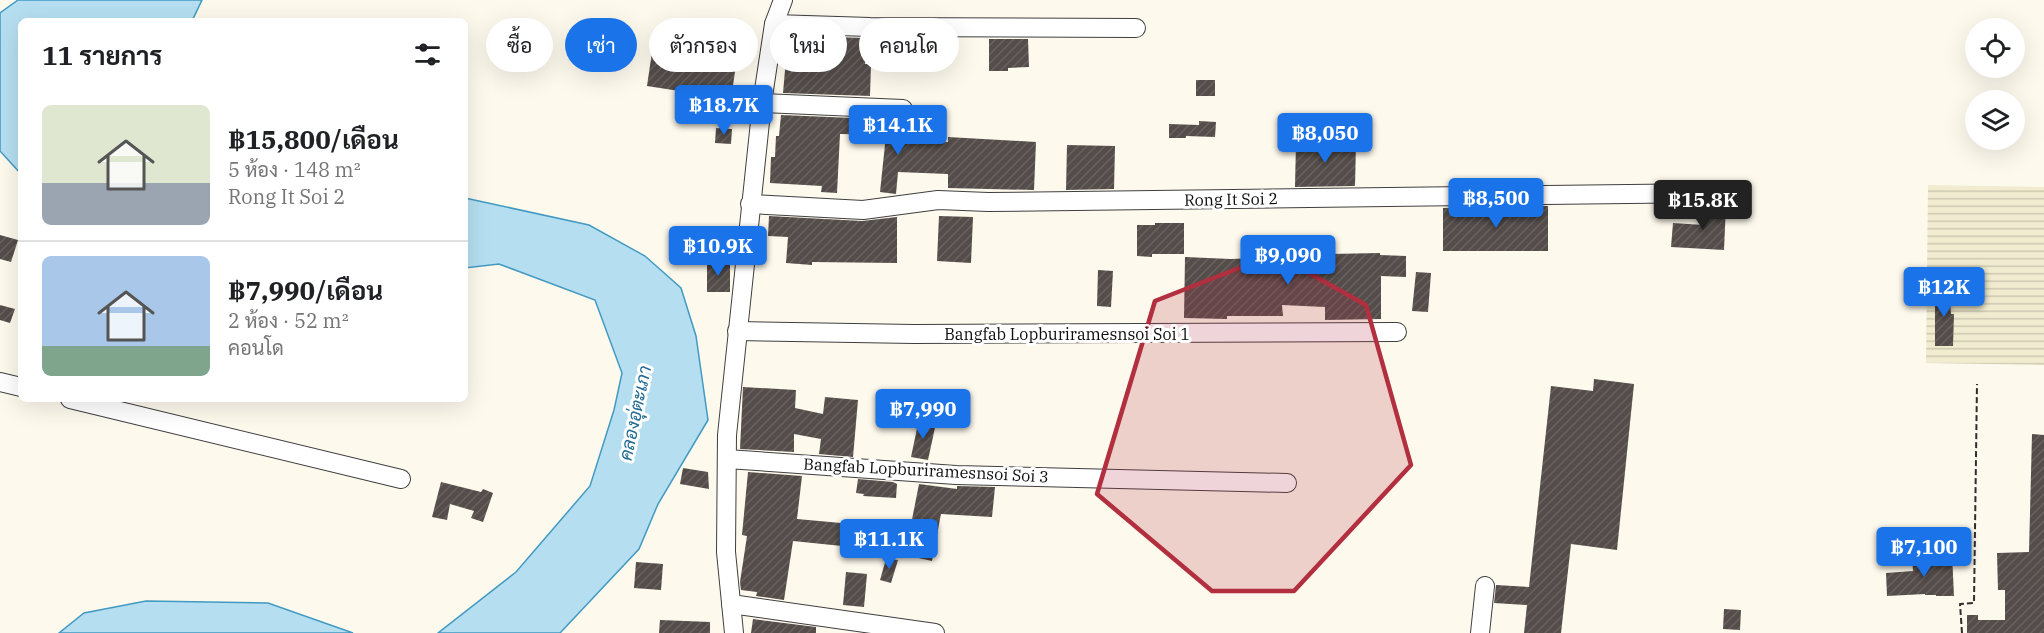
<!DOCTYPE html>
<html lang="th">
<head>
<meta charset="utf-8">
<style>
  body { margin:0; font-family:"IBM Plex Serif",Sarabun,serif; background:#f6f6f6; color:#202124; height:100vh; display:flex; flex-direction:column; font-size:22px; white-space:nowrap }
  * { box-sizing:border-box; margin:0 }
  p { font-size:20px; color:#757577 }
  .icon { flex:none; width:33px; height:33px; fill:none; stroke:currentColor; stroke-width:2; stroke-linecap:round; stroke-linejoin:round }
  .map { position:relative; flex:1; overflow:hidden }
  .details { position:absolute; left:18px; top:18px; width:450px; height:384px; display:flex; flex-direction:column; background:#fff; border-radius:9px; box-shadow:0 6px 24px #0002 }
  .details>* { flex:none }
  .top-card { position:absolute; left:486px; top:18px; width:570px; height:54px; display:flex; gap:12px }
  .controls { position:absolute; left:1965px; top:18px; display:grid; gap:12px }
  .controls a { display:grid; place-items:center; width:60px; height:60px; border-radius:50%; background:#fff; box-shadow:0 6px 24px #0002; font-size:30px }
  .price { position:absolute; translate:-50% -51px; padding:0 14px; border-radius:6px; background:#1a73e8; color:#fff; font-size:20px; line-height:39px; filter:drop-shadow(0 2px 3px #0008) }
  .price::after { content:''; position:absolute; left:50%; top:36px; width:18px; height:14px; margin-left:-9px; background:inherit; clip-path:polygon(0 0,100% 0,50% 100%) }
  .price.selected { background:#222; color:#fff }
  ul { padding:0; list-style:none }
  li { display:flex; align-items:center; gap:18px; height:150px; padding:0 24px }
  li+li { border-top:2px solid #e0e0e0 }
  li span { display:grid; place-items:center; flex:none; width:168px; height:120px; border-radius:9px; color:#555 }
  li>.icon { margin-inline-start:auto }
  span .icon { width:72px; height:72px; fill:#fffc; stroke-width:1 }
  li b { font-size:26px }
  h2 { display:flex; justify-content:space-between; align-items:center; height:72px; padding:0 24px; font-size:26px }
  .pill { padding:0 21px; border-radius:27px; background:#fff; box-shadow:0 6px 24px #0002; font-size:21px; line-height:54px }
  .pill.selected { background:#1a73e8; color:#fff }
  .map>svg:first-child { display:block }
  .farmland { fill:url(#farmland-rules) }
  .water { fill:#b5dff1; stroke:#4299c2; stroke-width:1.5 }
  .building { fill:url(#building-hatch) }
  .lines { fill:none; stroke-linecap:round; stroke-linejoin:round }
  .minor-casing { stroke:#3f3f3f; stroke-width:20 }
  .path { stroke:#2e2e2e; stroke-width:2; stroke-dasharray:6 3; stroke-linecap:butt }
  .minor { stroke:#fff; stroke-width:18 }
  .marked { fill:#b12f3f; fill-opacity:0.2; stroke:#b12f3f; stroke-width:4.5; stroke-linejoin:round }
  .labels { text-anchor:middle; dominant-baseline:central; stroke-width:6; stroke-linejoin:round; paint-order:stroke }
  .street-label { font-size:16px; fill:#0c0c0c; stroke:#fff }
  .water-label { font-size:18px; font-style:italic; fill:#206a94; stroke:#fff }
</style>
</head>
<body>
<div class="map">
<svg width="2044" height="633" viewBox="0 0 2044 633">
  <defs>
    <pattern id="farmland-rules" width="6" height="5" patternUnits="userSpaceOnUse" patternTransform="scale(1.5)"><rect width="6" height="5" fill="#f1eccf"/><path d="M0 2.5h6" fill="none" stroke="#cdc9b1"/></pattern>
    <pattern id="building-hatch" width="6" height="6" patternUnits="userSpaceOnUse" patternTransform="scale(1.5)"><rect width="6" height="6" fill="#544d4a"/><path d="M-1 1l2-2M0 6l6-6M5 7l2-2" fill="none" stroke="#686260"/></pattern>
  </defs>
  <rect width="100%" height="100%" fill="#fef9ed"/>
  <path class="farmland" d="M1928 185 2044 187V365L1926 363Z"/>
  <g class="water">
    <path d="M18 0H202L192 21H21V174L0 151V13Z"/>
    <path d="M465 198 589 225 645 256 681 288 696 336 708 420 658 504 639 549 560 633H438L516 572 590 486 614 410 622 373 595 300 499 264 465 268Z"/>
    <path d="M146 601 268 603 353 633H59L84 613Z"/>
  </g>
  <g class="building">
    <path d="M788 36 867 38 865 64H871L870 96 783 93Z"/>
    <path d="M989 39H1028L1029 67 1008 68V71H989Z"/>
    <path d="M652 52 736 65 731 99 647 86Z"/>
    <rect x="1196" y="80" width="19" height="16"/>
    <path d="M781 115 902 120 901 139 948 142V137L1036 142 1034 190 948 188V174L898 172 896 194 880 192 886 135 840 134 837 193 821 192 822 186 770 183 771 157H775L776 136H779Z"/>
    <path d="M1199 121 1216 122 1215 137 1186 136V138H1169V124L1199 125Z"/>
    <path d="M716 128 732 129 731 144 715 143Z"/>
    <path d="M1296 142 1356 143 1355 186 1295 187Z"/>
    <path d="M1067 145 1115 146 1114 189 1066 190Z"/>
    <path d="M1704 204 1726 205 1724 250 1671 247 1673 223 1703 225Z"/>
    <path d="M1548 206V251H1443V208Z"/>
    <path d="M769 216 862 221 897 217V263L812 262V265L786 263 788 237 768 236Z"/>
    <path d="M939 216 973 217 971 263 937 261Z"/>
    <path d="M1155 223H1184V254H1152V257L1137 256V225H1155Z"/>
    <path d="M0 235 18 240 11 262 0 259Z"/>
    <path d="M1380 253V255L1406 256V277L1381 276V319L1325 320V307L1282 305 1283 316H1227V319L1184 318 1185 257 1231 259 1281 257 1282 269 1303 270V263L1330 265V254Z"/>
    <rect x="707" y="262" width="23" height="30"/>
    <path d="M1098 270 1113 271 1111 307 1097 306Z"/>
    <path d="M1416 272 1431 273 1428 312 1412 311Z"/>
    <path d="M1949 287 1951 314H1954L1953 346H1935V289Z"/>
    <path d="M0 305 15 309 10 323 0 320Z"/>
    <path d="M1594 379 1634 384 1617 550 1571 544 1561 633H1524L1527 605 1494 603 1496 585 1529 587 1551 386 1593 391Z"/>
    <path d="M743 387 796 390 795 408 823 414 825 397 858 400 853 457 819 454 821 439 794 434V452L740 449Z"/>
    <path d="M958 397 959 410H947V398Z"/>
    <path d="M919 419 936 423 928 460 911 457Z"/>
    <path d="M2032 434 2044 435V633H1967V615H1978V620H2005V590H1998L1997 553 2029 552Z"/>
    <path d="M683 468 708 472 709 489 680 484Z"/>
    <path d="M748 472 802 476 797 519 852 524 851 528 893 532 891 551 793 541 784 600 756 596 757 592 741 590 740 582 747 536 742 535Z"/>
    <path d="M858 479 893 482 897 484 896 498 863 496 864 494 856 493Z"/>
    <path d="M441 482 481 492 483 489 493 493 483 522 471 518 474 511 450 504 447 520 432 517Z"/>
    <path d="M919 484 957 489V486L995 487 992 517 941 514 932 561 905 555Z"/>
    <path d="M1952 554 1954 596H1936V595H1925V594L1887 596 1886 573 1913 571 1912 556Z"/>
    <path d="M886 559 898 560 891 583 880 580Z"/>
    <path d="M636 562 663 564 661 590 634 588Z"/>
    <path d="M846 572 867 574 864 607 843 605Z"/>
    <path d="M1724 609 1741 610 1740 630 1723 629Z"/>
    <path d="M753 619 816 627V633H751Z"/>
    <path d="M660 620 710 622V633H659Z"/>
  </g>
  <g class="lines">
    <g class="minor-casing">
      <g id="minor">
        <path d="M774 24 870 27 1136 28"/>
        <path d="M762 103 903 109"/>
        <path d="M750 204 863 210 938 200 988 202 1712 193"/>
        <path d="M737 331 914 334 1397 332"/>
        <path d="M0 382 21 387"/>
        <path d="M70 399 401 479"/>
        <path d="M727 459 956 475 1287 483"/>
        <path d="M731 604 935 633"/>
        <path d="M734 633 726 552 727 435 762 103 774 24 783 0"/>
        <path d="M1480 633 1485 586"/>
      </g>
    </g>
    <path class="path" d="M1962 633 1960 604 1974 603 1977 384"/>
    <use href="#minor" class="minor"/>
  </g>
  <path class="marked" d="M1275 254 1366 305 1411 465 1294 591H1212L1097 494 1155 301Z"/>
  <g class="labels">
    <g class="street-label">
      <text transform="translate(1231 199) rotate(-1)">Rong It Soi 2</text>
      <text x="1067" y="334">Bangfab Lopburiramesnsoi Soi 1</text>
      <text transform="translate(926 470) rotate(3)">Bangfab Lopburiramesnsoi Soi 3</text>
    </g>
    <g class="water-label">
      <text transform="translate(635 413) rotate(-78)">คลองอุ่ตะเภา</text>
    </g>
  </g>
</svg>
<div class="controls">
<a><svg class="icon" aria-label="locate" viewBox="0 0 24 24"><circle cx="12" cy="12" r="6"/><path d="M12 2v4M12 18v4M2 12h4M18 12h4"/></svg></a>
<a><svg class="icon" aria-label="layers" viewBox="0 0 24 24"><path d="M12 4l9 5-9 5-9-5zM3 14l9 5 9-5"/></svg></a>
</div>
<b class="price" style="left:724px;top:136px">฿18.7K</b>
<b class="price" style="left:898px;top:156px">฿14.1K</b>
<b class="price" style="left:1325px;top:164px">฿8,050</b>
<b class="price" style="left:1496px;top:229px">฿8,500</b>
<b class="price selected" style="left:1703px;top:231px">฿15.8K</b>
<b class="price" style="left:718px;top:277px">฿10.9K</b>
<b class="price" style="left:1288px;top:286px">฿9,090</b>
<b class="price" style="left:1944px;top:318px">฿12K</b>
<b class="price" style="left:923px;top:440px">฿7,990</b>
<b class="price" style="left:889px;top:570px">฿11.1K</b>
<b class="price" style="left:1924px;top:578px">฿7,100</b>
<div class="top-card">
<a class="pill">ซื้อ</a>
<a class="pill selected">เช่า</a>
<a class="pill">ตัวกรอง</a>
<a class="pill">ใหม่</a>
<a class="pill">คอนโด</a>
</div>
<section class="details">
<h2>11 รายการ<svg class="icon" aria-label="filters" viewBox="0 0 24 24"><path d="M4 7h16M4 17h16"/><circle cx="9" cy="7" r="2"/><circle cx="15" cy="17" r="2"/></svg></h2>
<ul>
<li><span style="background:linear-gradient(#dfe7d0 65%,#9aa5b1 0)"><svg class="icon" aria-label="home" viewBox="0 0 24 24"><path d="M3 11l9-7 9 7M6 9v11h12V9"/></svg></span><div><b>฿15,800/เดือน</b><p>5 ห้อง · 148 m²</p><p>Rong It Soi 2</p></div></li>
<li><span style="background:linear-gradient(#a9c7e8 75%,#7fa58c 0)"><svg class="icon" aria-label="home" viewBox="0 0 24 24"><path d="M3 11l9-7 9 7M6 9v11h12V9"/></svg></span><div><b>฿7,990/เดือน</b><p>2 ห้อง · 52 m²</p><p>คอนโด</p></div></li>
</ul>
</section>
</div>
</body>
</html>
